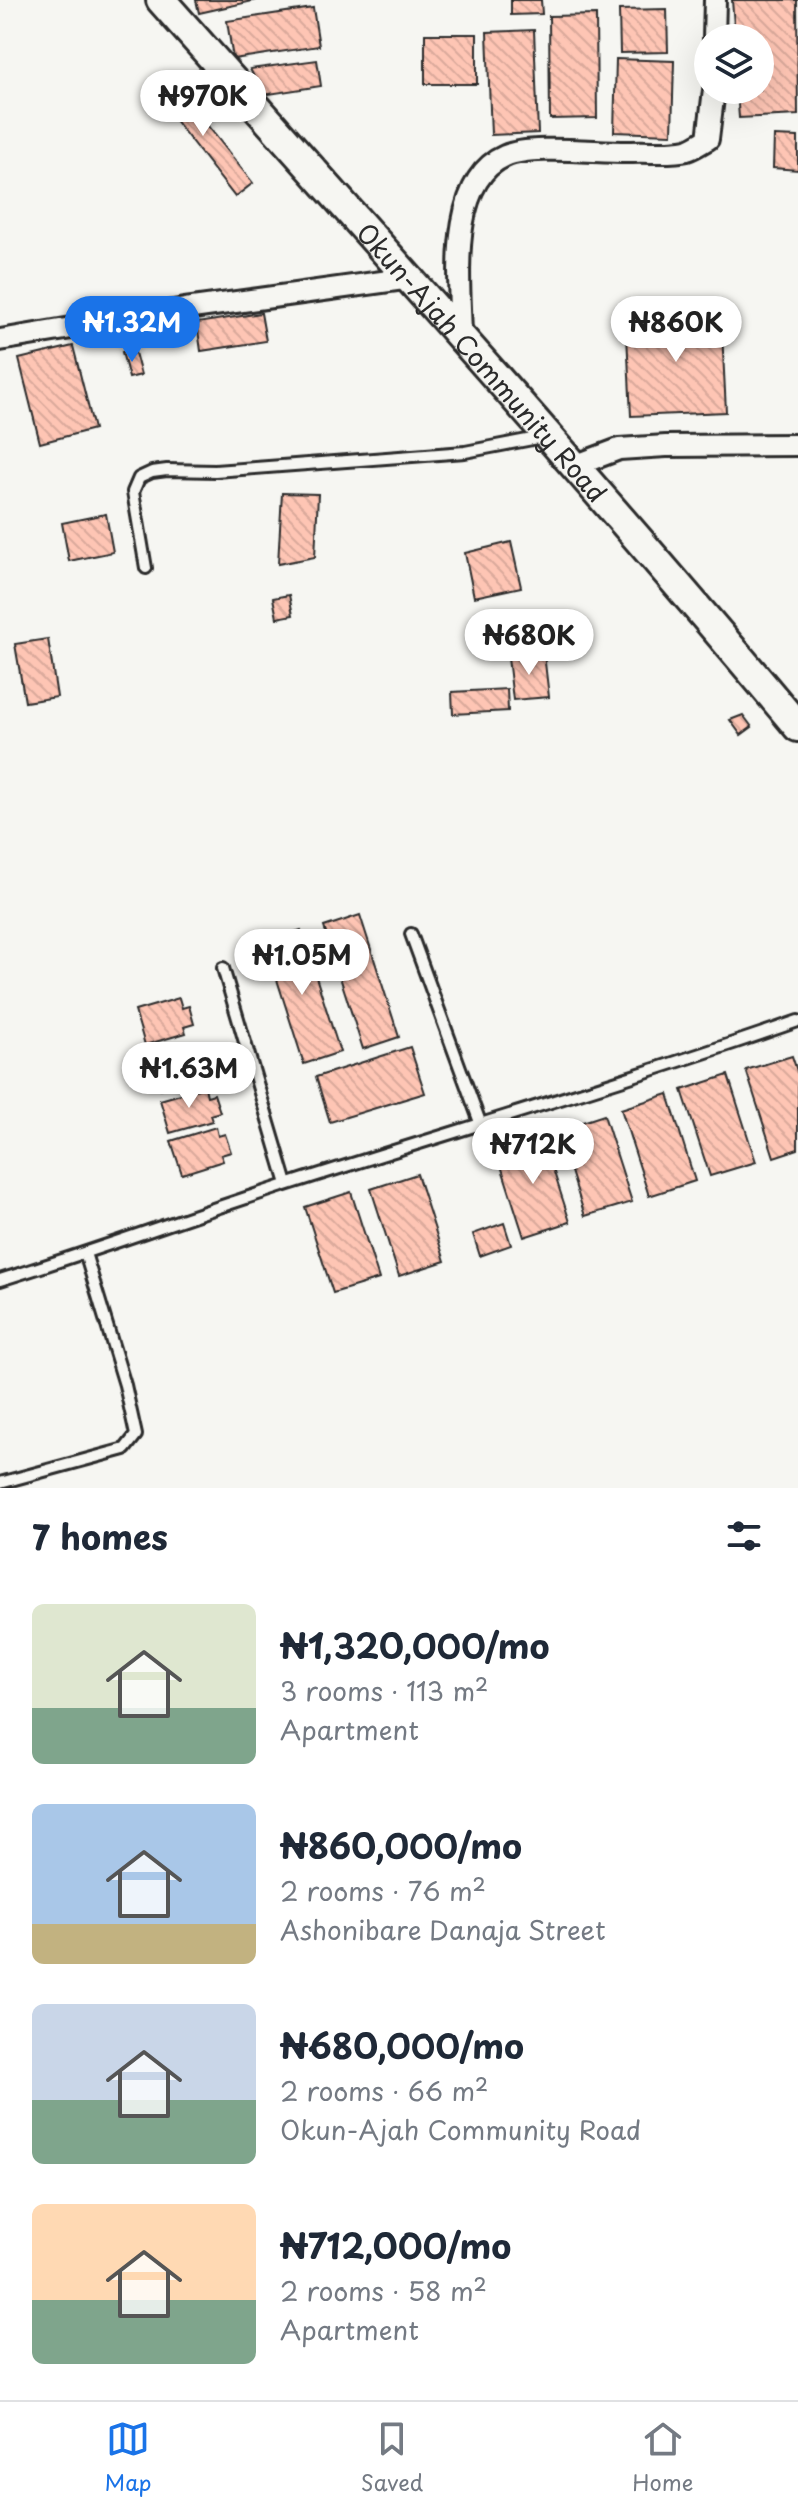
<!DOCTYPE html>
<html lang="en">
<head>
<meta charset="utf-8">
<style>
  body { margin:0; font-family:"Playpen Sans",sans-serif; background:#f6f6f7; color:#1f2937; height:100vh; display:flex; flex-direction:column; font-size:30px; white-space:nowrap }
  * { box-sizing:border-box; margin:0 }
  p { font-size:26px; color:#747a83 }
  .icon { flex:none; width:44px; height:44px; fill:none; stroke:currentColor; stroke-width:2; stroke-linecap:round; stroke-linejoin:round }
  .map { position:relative; height:1488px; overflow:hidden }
  .drawer { display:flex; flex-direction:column; background:#fff; flex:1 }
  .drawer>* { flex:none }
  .tools { position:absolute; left:694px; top:24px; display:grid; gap:16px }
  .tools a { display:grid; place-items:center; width:80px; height:80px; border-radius:50%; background:#fff; box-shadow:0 8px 32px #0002; font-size:40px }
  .price { position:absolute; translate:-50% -68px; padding:0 18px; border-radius:28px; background:#fff; color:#222; font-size:26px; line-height:52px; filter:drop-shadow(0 2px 4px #0008) }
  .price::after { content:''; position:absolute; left:50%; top:48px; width:24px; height:18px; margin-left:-12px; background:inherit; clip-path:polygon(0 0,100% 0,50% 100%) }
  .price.active { background:#1a73e8; color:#fff }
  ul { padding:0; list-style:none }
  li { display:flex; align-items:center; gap:24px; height:200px; padding:0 32px }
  li span { display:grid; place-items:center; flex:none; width:224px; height:160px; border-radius:12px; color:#555 }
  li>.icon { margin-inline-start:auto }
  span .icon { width:96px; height:96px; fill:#fffc; stroke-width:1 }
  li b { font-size:34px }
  h2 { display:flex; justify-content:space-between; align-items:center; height:96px; padding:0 32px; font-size:34px }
  .menu { display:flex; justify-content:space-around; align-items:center; height:112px; border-top:2px solid #e0e1e3; background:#fff; font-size:22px; color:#747a83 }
  .menu a { display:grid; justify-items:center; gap:4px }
  .menu .active { color:#1a73e8 }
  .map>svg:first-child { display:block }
  .building { fill:url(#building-back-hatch); stroke:#2b2b2b; stroke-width:2 }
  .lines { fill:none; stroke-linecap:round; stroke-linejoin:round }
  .lane-casing { stroke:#2b2b2b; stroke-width:16 }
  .street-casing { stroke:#2b2b2b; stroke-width:26 }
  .secondary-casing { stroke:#2b2b2b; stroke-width:34 }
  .lane { stroke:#f6f6f2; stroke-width:10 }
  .street { stroke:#f6f6f2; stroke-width:20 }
  .secondary { stroke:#f6f6f2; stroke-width:28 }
  .labels { text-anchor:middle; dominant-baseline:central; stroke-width:7; stroke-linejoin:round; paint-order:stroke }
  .street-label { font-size:26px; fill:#2b2b2b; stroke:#f6f6f2 }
</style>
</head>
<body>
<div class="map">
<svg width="798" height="1488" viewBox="0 0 798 1488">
  <defs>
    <pattern id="building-back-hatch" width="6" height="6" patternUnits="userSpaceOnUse" patternTransform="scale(2)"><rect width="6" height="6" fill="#fec5b4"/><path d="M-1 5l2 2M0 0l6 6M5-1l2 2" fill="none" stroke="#daa99b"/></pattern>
  </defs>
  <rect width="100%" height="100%" fill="#f6f6f2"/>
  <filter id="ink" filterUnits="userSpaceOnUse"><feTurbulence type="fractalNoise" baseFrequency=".0125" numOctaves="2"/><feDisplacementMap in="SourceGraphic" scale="16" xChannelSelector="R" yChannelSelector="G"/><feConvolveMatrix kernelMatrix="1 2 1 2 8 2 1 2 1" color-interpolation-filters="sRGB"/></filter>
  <g filter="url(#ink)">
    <g class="building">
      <path d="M196 0H257L199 13Z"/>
      <path d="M511 0H541L542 14 511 15Z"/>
      <path d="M732 0H797L798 115 739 118 737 90H760V38H735Z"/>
      <path d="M313 8 319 46 233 59 227 21Z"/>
      <path d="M667 9 668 52 620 53 619 10Z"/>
      <path d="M596 15 597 118 550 119 549 16Z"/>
      <path d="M534 30 538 133 491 135 487 32Z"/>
      <rect x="425" y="34" width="52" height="50"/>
      <path d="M616 59 674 61 672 134 614 132Z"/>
      <path d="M317 60 321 86 263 95 250 69Z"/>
      <path d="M170 78 253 183 235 197 153 92Z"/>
      <path d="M774 136 798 137V170L773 168Z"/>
      <path d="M721 311 726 412 631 416 626 315Z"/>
      <path d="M261 313 266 341 201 351 197 323Z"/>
      <path d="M73 346 94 429 40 443 19 359Z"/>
      <path d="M134 349 141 375 129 378 122 352Z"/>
      <path d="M282 493 318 494 315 557 278 564Z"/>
      <path d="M106 514 113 552 69 561 62 523Z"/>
      <path d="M511 542 521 587 474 597 465 553Z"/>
      <path d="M289 595 293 615 277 618 273 598Z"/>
      <path d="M48 639 57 697 25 702 15 644Z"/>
      <path d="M544 654 549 697 513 700 508 658Z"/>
      <path d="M507 689 508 711 453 714 452 692Z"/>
      <path d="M743 715 752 727 741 735 730 720Z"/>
      <path d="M360 915 399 1037 363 1049 324 927Z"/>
      <path d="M301 930 340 1052 304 1064 265 942Z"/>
      <path d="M179 998 182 1008 189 1006 194 1024 184 1027 186 1033 145 1045 135 1011Z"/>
      <path d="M193 1042 196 1051 203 1049 208 1067 198 1070 200 1076 159 1089 149 1056Z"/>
      <path d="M410 1047 425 1093 330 1122 316 1077Z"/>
      <path d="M792 1056 798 1074V1149L774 1157 746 1070Z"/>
      <path d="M728 1075 756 1162 710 1176 682 1090Z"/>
      <path d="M205 1087 207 1096 214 1094 220 1112 210 1115 212 1121 170 1133 160 1100Z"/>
      <path d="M668 1094 695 1181 649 1196 621 1109Z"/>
      <path d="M604 1115 632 1202 585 1216 558 1130Z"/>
      <path d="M216 1127 218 1136 225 1134 231 1152 221 1155 223 1161 182 1174 171 1141Z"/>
      <path d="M542 1135 570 1222 524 1237 496 1150Z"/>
      <path d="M417 1174 445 1261 399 1276 371 1189Z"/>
      <path d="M351 1192 379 1279 333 1293 305 1207Z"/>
      <path d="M504 1223 511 1245 480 1256 473 1234Z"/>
    </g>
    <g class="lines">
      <g class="lane-casing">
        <g id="lane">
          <path d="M146 568 133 492 139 478 152 472 167 470 215 471 465 452 543 437"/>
          <path d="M411 934 481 1125"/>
          <path d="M223 968 287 1184"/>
          <path d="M0 1280C97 1250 192 1215 289 1184 458 1130 629 1080 798 1021"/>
          <path d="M0 1483 125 1449 136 1435 125 1385 85 1253"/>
        </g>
      </g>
      <g class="street-casing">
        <g id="street">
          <path d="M714 38 715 0"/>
          <path d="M461 335C460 285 447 181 505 156 532 144 599 153 632 152 649 151 670 154 687 150 694 148 702 142 708 139L714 90"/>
          <path d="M0 340 185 309 411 278"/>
          <path d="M574 466 619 449 666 446 798 445"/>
        </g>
      </g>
      <g class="secondary-casing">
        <g id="secondary">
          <path id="s1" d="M161 0C375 241 591 479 798 727"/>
        </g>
      </g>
      <use href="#lane" class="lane"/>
      <use href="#street" class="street"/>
      <use href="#secondary" class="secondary"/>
    </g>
  </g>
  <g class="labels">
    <g class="street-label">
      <text stroke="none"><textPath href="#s1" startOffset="484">Okun-Ajah Community Road</textPath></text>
    </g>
  </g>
</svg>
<div class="tools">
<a><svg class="icon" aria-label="layers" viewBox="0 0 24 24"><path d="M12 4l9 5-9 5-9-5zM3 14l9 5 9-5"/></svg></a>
</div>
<b class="price" style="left:203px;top:138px">₦970K</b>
<b class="price active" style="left:132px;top:364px">₦1.32M</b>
<b class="price" style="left:676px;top:364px">₦860K</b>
<b class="price" style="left:529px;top:677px">₦680K</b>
<b class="price" style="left:302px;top:997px">₦1.05M</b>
<b class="price" style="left:189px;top:1110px">₦1.63M</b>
<b class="price" style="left:533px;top:1186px">₦712K</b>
</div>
<section class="drawer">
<h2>7 homes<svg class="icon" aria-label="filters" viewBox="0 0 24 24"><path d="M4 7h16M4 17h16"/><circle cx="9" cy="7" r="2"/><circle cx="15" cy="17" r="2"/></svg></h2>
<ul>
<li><span style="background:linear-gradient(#dfe7d0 65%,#7fa58c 0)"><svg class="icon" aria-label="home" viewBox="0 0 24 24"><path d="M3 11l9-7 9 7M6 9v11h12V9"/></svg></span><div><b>₦1,320,000/mo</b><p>3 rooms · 113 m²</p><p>Apartment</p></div></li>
<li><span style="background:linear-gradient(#a9c7e8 75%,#c2b280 0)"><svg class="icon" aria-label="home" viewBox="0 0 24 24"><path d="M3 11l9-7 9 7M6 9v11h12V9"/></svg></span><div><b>₦860,000/mo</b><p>2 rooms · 76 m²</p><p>Ashonibare Danaja Street</p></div></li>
<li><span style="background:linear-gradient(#c9d6e8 60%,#7fa58c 0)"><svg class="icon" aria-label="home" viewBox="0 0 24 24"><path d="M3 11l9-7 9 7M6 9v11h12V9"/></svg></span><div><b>₦680,000/mo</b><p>2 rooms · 66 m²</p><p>Okun-Ajah Community Road</p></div></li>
<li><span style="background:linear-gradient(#ffd9b3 60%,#7fa58c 0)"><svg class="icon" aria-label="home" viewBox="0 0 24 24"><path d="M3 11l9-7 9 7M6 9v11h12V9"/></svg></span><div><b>₦712,000/mo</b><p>2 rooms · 58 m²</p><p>Apartment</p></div></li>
</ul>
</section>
<nav class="menu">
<a class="active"><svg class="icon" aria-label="map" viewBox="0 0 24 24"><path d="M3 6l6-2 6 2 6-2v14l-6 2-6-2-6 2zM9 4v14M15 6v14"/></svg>Map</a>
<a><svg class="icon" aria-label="saved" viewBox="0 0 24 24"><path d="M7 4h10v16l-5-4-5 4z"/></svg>Saved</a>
<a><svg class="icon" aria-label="home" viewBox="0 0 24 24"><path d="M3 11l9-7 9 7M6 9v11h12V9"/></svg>Home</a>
</nav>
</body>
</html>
